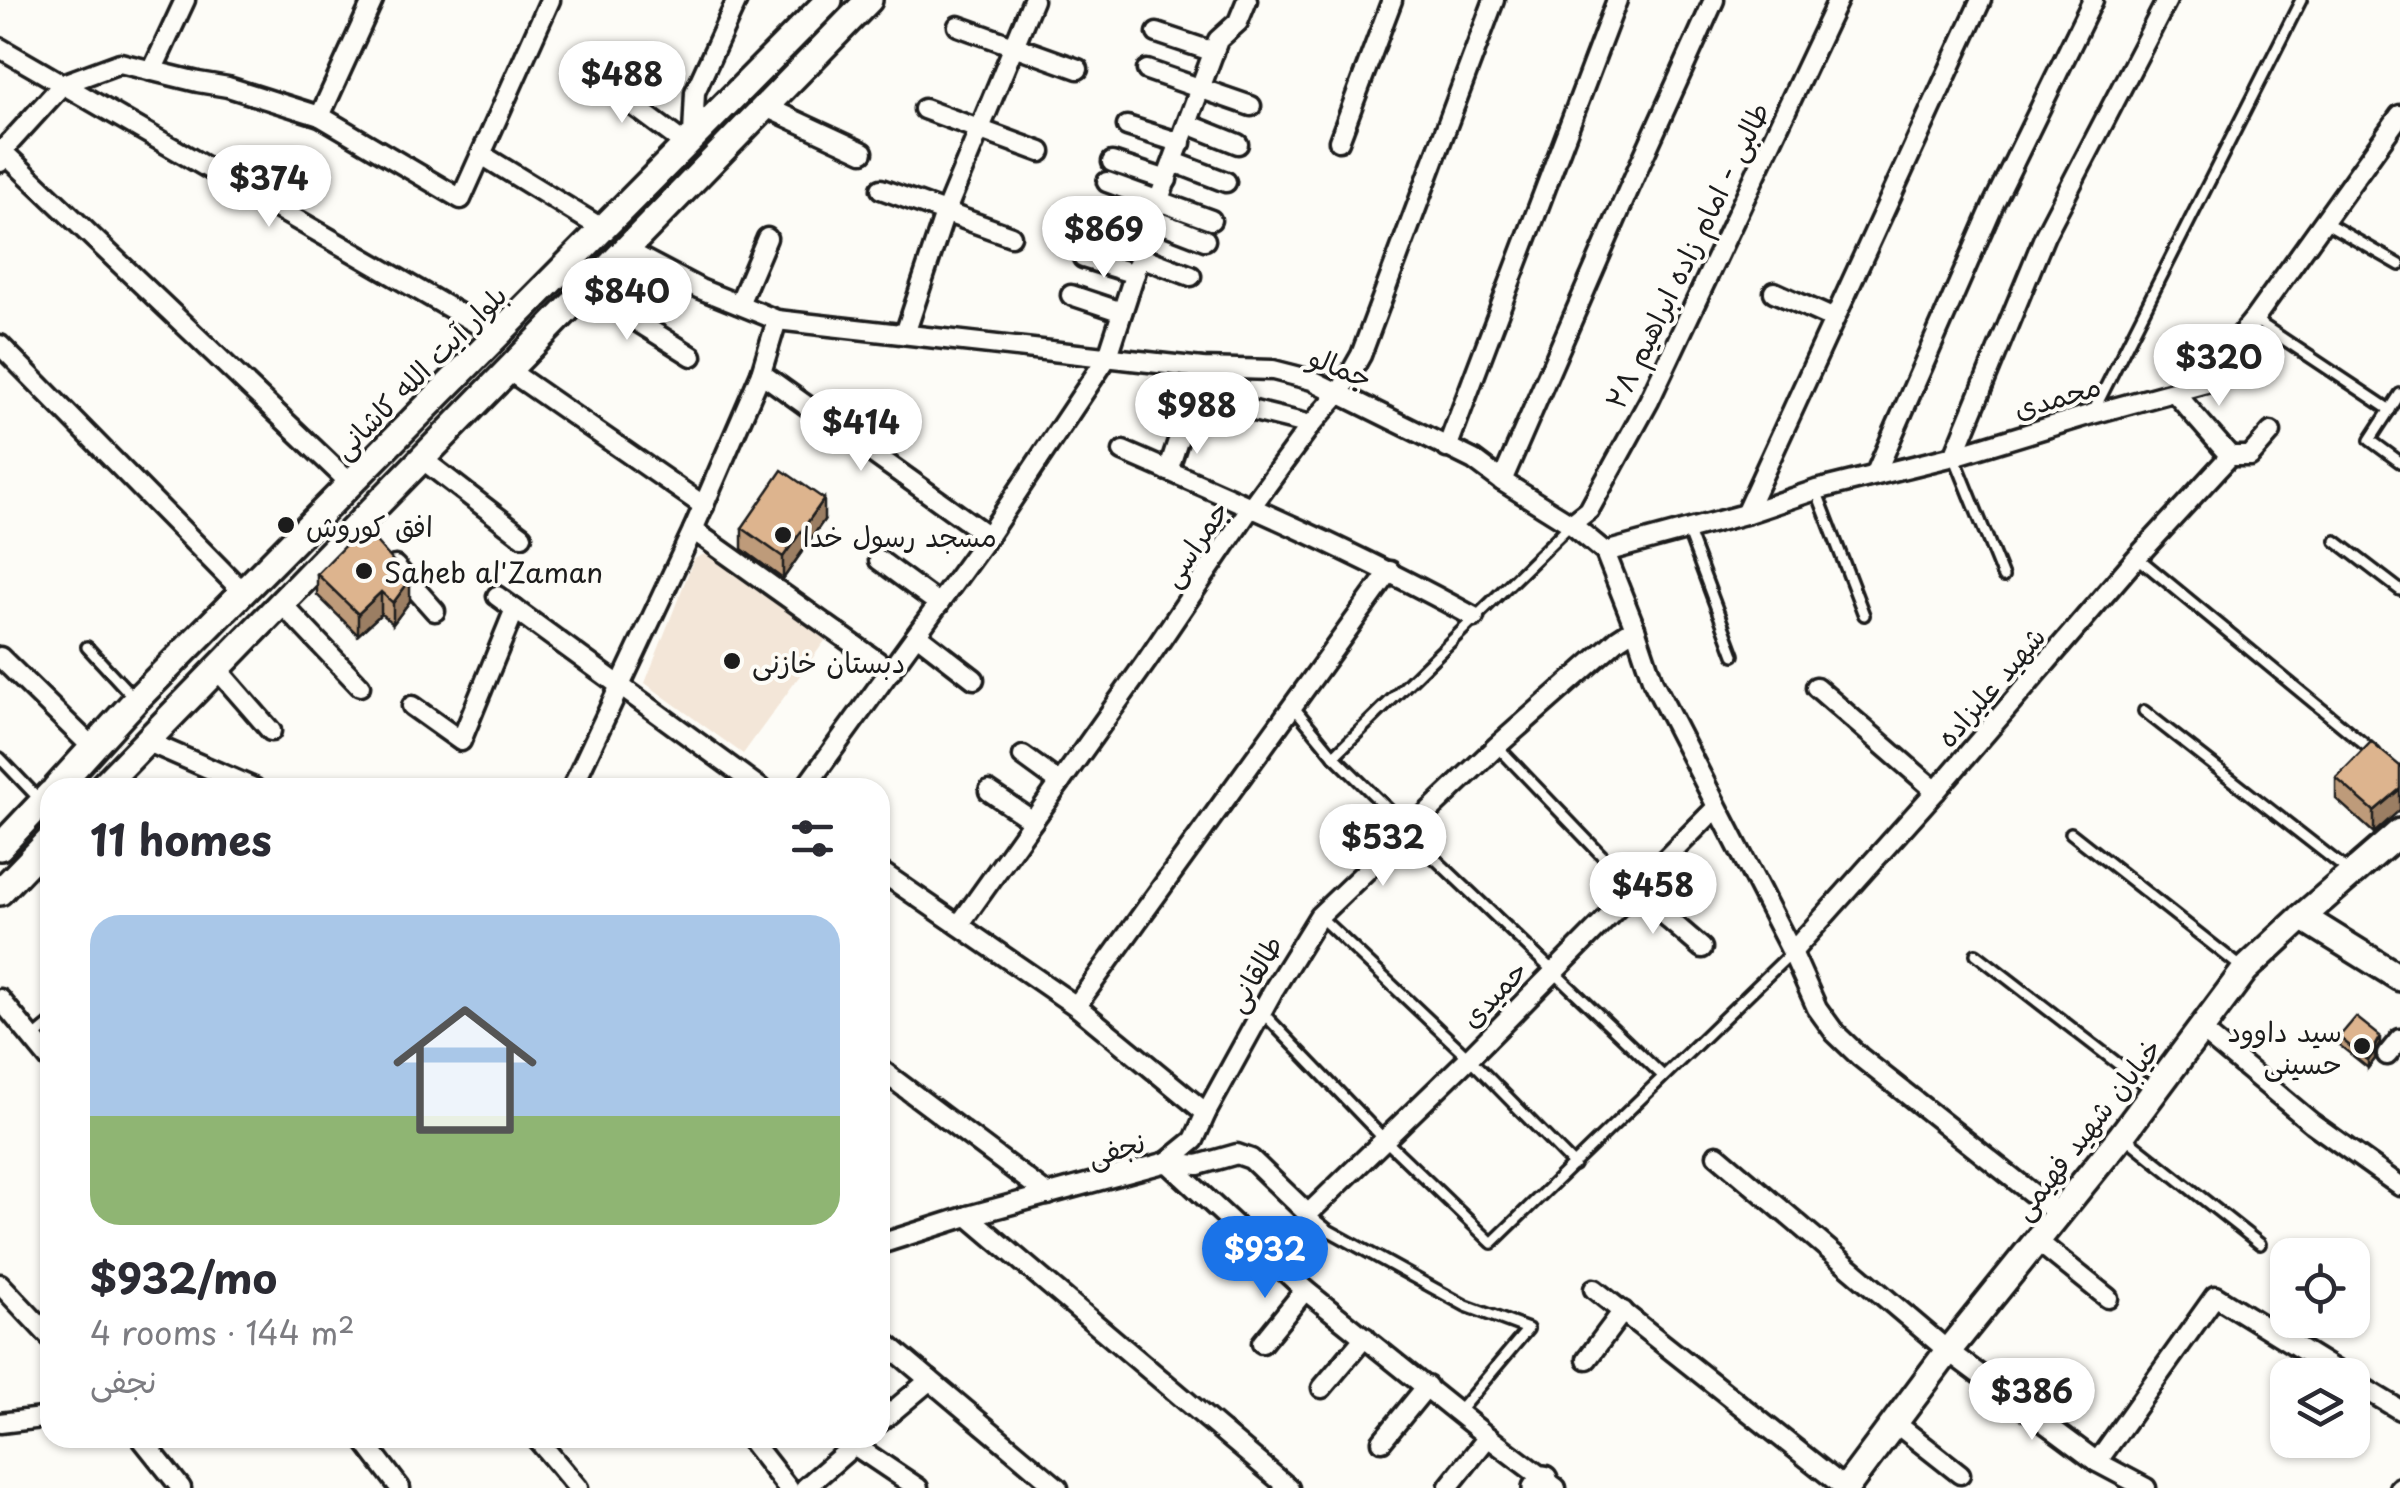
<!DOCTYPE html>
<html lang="en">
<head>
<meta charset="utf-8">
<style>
  body { margin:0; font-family:"Playpen Sans","Playpen Sans Arabic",sans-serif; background:#f7f7f7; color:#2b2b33; height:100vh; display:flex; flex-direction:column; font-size:38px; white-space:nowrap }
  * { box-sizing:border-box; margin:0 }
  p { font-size:32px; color:#7c7c81 }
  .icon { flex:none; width:55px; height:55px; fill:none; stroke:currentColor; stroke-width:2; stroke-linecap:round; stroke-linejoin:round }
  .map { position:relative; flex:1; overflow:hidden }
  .drawer { position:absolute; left:40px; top:778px; width:850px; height:670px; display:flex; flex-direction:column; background:#fff; border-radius:30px; box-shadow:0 2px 8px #0004 }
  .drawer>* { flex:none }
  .tools { position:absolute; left:2270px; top:1238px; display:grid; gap:20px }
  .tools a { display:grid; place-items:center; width:100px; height:100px; border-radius:20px; background:#fff; box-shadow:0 2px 8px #0004; font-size:50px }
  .price { position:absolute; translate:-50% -85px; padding:0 22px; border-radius:35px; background:#fff; color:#222; font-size:32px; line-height:65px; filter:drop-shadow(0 2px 5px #0008) }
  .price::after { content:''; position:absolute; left:50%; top:60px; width:30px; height:22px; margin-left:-15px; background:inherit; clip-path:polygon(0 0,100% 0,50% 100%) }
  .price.active { background:#1a73e8; color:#fff }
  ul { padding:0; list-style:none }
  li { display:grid; align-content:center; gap:20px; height:530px; padding:0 50px }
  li+li { border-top:2px solid #e1e1e2 }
  li span { display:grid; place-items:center; height:310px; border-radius:30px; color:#555 }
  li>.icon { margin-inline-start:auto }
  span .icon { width:180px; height:180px; fill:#fffc; stroke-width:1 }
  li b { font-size:42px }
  h2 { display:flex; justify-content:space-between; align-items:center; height:120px; padding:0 50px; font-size:42px }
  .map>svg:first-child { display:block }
  .built { fill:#f3e6d8 }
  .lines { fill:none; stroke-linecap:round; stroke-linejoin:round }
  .lane-casing { stroke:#1c1c1c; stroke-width:16 }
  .street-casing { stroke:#1c1c1c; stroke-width:25 }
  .secondary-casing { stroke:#1c1c1c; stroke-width:32 }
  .lane { stroke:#fdfcf7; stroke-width:9 }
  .street { stroke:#fdfcf7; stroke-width:18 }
  .secondary { stroke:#fdfcf7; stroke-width:25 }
  .wall { fill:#be9b7a; stroke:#1c1c1c; stroke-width:2.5 }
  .shaded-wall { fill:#9b7e63; stroke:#1c1c1c; stroke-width:2.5 }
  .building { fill:#ddb48e; stroke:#1c1c1c; stroke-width:2.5 }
  .poi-dot { fill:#1c1c1c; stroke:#fdfcf7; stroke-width:4 }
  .labels { text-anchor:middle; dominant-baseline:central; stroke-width:8; stroke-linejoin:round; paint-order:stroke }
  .street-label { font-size:28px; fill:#1c1c1c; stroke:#fdfcf7 }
  .poi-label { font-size:28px; fill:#1c1c1c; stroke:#fdfcf7; text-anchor:start }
</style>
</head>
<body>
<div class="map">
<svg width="2400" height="1488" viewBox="0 0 2400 1488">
  <rect width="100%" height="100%" fill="#fdfcf7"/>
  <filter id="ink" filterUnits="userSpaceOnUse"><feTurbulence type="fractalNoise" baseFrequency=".01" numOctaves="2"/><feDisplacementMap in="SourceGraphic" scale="20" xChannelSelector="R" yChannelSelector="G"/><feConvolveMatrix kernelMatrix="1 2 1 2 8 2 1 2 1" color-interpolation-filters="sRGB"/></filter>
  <g filter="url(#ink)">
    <path class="built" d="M707 553 827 638 743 754 645 683 694 559Z"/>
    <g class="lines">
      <g class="lane-casing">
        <g id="lane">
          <path d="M2323 221 2400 265"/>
          <path d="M2255 320 2390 410"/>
          <path d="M2400 394 2370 440 2400 462"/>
          <path d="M2093 412 2301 0"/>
          <path d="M1954 456 2003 577"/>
          <path d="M1816 490 1864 615"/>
          <path d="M1687 529 1734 655"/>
          <path d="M2336 541 2400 590"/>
          <path d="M2137 557 2375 753"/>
          <path d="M87 647 134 698"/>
          <path d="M1292 705 1334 756 1403 824 1408 833 1662 1075"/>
          <path d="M2144 711 2351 873"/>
          <path d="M1497 746 1634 889"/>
          <path d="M1334 756 1571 524"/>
          <path d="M0 758 40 800"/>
          <path d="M2071 833 2241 967"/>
          <path d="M1319 916 1469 1058 1574 1165"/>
          <path d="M1976 954 2152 1090"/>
          <path d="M1262 1012 1384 1139 1492 1243 1792 952"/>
          <path d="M33 1038 50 1024"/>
          <path d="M2125 1137 2260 1244"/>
          <path d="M1308 1214 1328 1230 1466 1306 1528 1329 1459 1411"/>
        </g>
      </g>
      <g class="street-casing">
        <g id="street">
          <path d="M958 26 1078 69"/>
          <path d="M1157 33 1214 52"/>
          <path d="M0 48 498 336"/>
          <path d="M1147 70 1251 106"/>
          <path d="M152 71 185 0"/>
          <path d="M587 71 685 144"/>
          <path d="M766 107 863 152"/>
          <path d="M924 109 1041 152"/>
          <path d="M320 116 373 0"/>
          <path d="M1188 124 1238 144"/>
          <path d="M1127 126 1181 143"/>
          <path d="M693 135 695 92 737 0"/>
          <path d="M1339 141 1392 0"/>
          <path d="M0 149 350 483"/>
          <path d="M482 155 603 229"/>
          <path d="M0 162 2 151 63 84 120 63 198 82 228 87 320 116 461 199 550 0"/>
          <path d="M1112 162 1167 180"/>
          <path d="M1174 162 1226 182"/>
          <path d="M1107 182 1211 220"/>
          <path d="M881 189 1011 236"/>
          <path d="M1094 220 1148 236"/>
          <path d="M1153 220 1205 240"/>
          <path d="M626 250 700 289 777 320 1202 368 1273 370 1312 380 1474 460 1502 481 1571 524 1605 552 1635 628 1653 682 1792 952 1817 1008 1835 1033 1860 1057 2057 1213"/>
          <path d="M1141 257 1191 276"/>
          <path d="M1083 258 1135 274"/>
          <path d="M587 290 692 356"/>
          <path d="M1774 292 1834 319"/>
          <path d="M1071 295 1122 312"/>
          <path d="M739 304 767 238"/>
          <path d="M905 334 945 213 1033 0"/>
          <path d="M0 345 243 592"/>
          <path d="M508 370 704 506"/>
          <path d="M761 373 988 536"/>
          <path d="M2175 393 2230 456"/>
          <path d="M1193 396 1311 425"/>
          <path d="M1447 448 1617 0"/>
          <path d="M1123 451C1243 503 1360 554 1474 617"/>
          <path d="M1954 456 2045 235 2167 0"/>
          <path d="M2230 456H2250L2271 432"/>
          <path d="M422 459 522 536"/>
          <path d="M1168 471 1202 368"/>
          <path d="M1875 475 1994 203 2093 0"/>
          <path d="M1502 481 1631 184 1714 0"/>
          <path d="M1745 514 1981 0"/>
          <path d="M1571 524 1589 510 1649 401 1838 0"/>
          <path d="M693 530 891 671"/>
          <path d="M1605 552 1745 514 1816 490 1954 456 2092 414 2206 383 2217 364 2254 319 2400 115"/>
          <path d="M879 560 939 604"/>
          <path d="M395 566 435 611"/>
          <path d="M497 596 760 788"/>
          <path d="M281 603 360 686"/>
          <path d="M917 635 974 679"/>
          <path d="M0 657 93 748"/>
          <path d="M217 669 271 731"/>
          <path d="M1816 687 1936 791"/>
          <path d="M412 706 461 741 515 609"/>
          <path d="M146 741 254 788"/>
          <path d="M1023 756 1060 783"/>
          <path d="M572 788 693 530 761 373 777 320"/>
          <path d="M805 788 988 536 1108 356 1159 199 1218 40 1238 22 1247 0"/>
          <path d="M989 791 1033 821"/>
          <path d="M880 871 1076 1006 1206 1113"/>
          <path d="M1636 891 1702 948"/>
          <path d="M959 925 1146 662 1251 507 1311 425 1340 392 1361 355 1494 0"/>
          <path d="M1792 952 1936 791 2137 557 2230 456"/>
          <path d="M0 999 50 1060"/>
          <path d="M1076 1006 1390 571"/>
          <path d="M2201 1030 2312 1123 2400 1186"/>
          <path d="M2387 1055 2400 1039"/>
          <path d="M880 1069 1048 1195"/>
          <path d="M1717 1155 1948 1351 2097 1462 2146 1488"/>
          <path d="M1167 1162 1198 1165 1237 1154 1251 1159 1308 1214 1469 1058 1716 808"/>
          <path d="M1167 1162 1194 1140 1206 1113 1274 989 1319 916 1497 746 1618 639 1635 628"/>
          <path d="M968 1216 1289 1488"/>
          <path d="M2036 1240 2108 1298"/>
          <path d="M880 1244 968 1216 1167 1162 1305 1290 1488 1437 1556 1488"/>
          <path d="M0 1284 50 1337"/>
          <path d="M1594 1289 1845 1488"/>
          <path d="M880 1338 1058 1488"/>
          <path d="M1262 1343 1305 1290"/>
          <path d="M1587 1359 1623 1311"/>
          <path d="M2352 1381 2400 1410"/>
          <path d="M1322 1388 1365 1337"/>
          <path d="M880 1422 930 1380"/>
          <path d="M1894 1422 1960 1474"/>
          <path d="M0 1423 50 1417"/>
          <path d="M141 1438 181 1488"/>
          <path d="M362 1438 400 1488"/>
          <path d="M536 1438 578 1488"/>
          <path d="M749 1438 788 1488"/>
          <path d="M1382 1441 1427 1386"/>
          <path d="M854 1445 918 1488"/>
          <path d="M2097 1462 2215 1296 2343 1375"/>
          <path d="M1449 1486 1488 1437"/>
          <path d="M805 1488 861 1439"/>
          <path d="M2399 1488 2400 1487"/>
        </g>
      </g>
      <g class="secondary-casing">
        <g id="secondary">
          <path d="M56 788 136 700 829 0"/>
          <path d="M101 788 869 0"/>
          <path d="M0 847 50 794"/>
          <path d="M0 892 50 840"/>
          <path d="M2302 917 2400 978"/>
          <path d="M1536 1488 1544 1479"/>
          <path d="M1846 1488 1948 1351 2122 1135 2245 970 2302 917 2400 832"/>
        </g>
      </g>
      <use href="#lane" class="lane"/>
      <use href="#street" class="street"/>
      <use href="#secondary" class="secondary"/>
    </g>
    <g class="wall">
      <path d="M824 520 783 579 742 549V528Z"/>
      <path d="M317 574 410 601 393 624 381 614 358 635 317 595Z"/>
      <path d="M2400 766 2374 833 2336 799V778Z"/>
      <path d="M2339 1037 2380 1044 2375 1052V1059L2368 1068 2339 1045Z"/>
    </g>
    <g class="shaded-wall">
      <path d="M824 499V520L783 579V557Z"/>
      <path d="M410 580V601L393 624V603Z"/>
      <path d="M381 592V614L358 635V614Z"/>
      <path d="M2400 789V810L2374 833V811Z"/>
      <path d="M2380 1036V1044L2375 1052V1059L2368 1068V1061Z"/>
    </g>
    <g class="building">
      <path d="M782 470 824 499 783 557 742 528Z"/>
      <path d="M363 527 410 580 393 603 381 592 358 614 317 574Z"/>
      <path d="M2371 742 2400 766V789L2374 811 2336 778Z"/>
      <path d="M2356 1017 2380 1036 2375 1045V1051L2368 1061 2339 1037Z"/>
    </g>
  </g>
  <g class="poi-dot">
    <circle cx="286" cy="525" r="10"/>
    <circle cx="783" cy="535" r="10"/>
    <circle cx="364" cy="571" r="10"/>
    <circle cx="732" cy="661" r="10"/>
    <circle cx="2362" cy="1046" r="10"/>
  </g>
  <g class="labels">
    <g class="street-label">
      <text transform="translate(1686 255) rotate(-64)">طالبی - امام زاده ابراهیم ۲۸</text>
      <text transform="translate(1341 366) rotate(22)">جمالو</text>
      <text transform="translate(419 371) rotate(-45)">بلوار آیت الله کاشانی</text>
      <text transform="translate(2057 396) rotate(-16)">محمدی</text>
      <text transform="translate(1194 543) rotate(-56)">جمراسی</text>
      <text transform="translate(1990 686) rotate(-49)">شهید علیزاده</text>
      <text transform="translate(1253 973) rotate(-60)">طالقانی</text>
      <text transform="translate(1493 993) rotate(-46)">حمیدی</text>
      <text transform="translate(2086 1128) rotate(-52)">خیابان شهید فهیمی</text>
      <text transform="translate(1116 1148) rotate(-16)">نجفی</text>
    </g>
    <g class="poi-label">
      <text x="306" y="525">افق کوروش</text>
      <text x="803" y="535">مسجد رسول خدا</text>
      <text x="384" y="571">Saheb al'Zaman</text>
      <text x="752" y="661">دبستان خازنی</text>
      <text x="2342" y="1030" text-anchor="end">سید داوود<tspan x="2342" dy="32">حسینی</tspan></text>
    </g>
  </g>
</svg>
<div class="tools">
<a><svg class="icon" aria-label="locate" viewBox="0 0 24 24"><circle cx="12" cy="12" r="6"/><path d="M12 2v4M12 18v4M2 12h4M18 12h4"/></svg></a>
<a><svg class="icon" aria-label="layers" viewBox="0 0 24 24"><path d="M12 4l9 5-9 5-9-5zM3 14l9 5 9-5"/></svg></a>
</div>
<b class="price" style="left:622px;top:126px">$488</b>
<b class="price" style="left:269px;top:230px">$374</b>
<b class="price" style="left:1104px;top:281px">$869</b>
<b class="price" style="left:627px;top:343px">$840</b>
<b class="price" style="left:2219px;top:409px">$320</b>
<b class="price" style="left:1197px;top:457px">$988</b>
<b class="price" style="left:861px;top:474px">$414</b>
<b class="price" style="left:1383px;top:889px">$532</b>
<b class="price" style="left:1653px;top:937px">$458</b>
<b class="price active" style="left:1265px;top:1301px">$932</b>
<b class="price" style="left:2032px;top:1443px">$386</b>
<section class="drawer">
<h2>11 homes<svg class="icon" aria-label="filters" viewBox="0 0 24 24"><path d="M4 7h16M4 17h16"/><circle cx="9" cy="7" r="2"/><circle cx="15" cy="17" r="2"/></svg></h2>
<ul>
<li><span style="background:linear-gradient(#a9c7e8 65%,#8fb573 0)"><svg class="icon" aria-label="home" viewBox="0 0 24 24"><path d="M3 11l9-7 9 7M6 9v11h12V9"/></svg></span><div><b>$932/mo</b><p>4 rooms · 144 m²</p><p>نجفی</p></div></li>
</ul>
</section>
</div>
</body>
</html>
